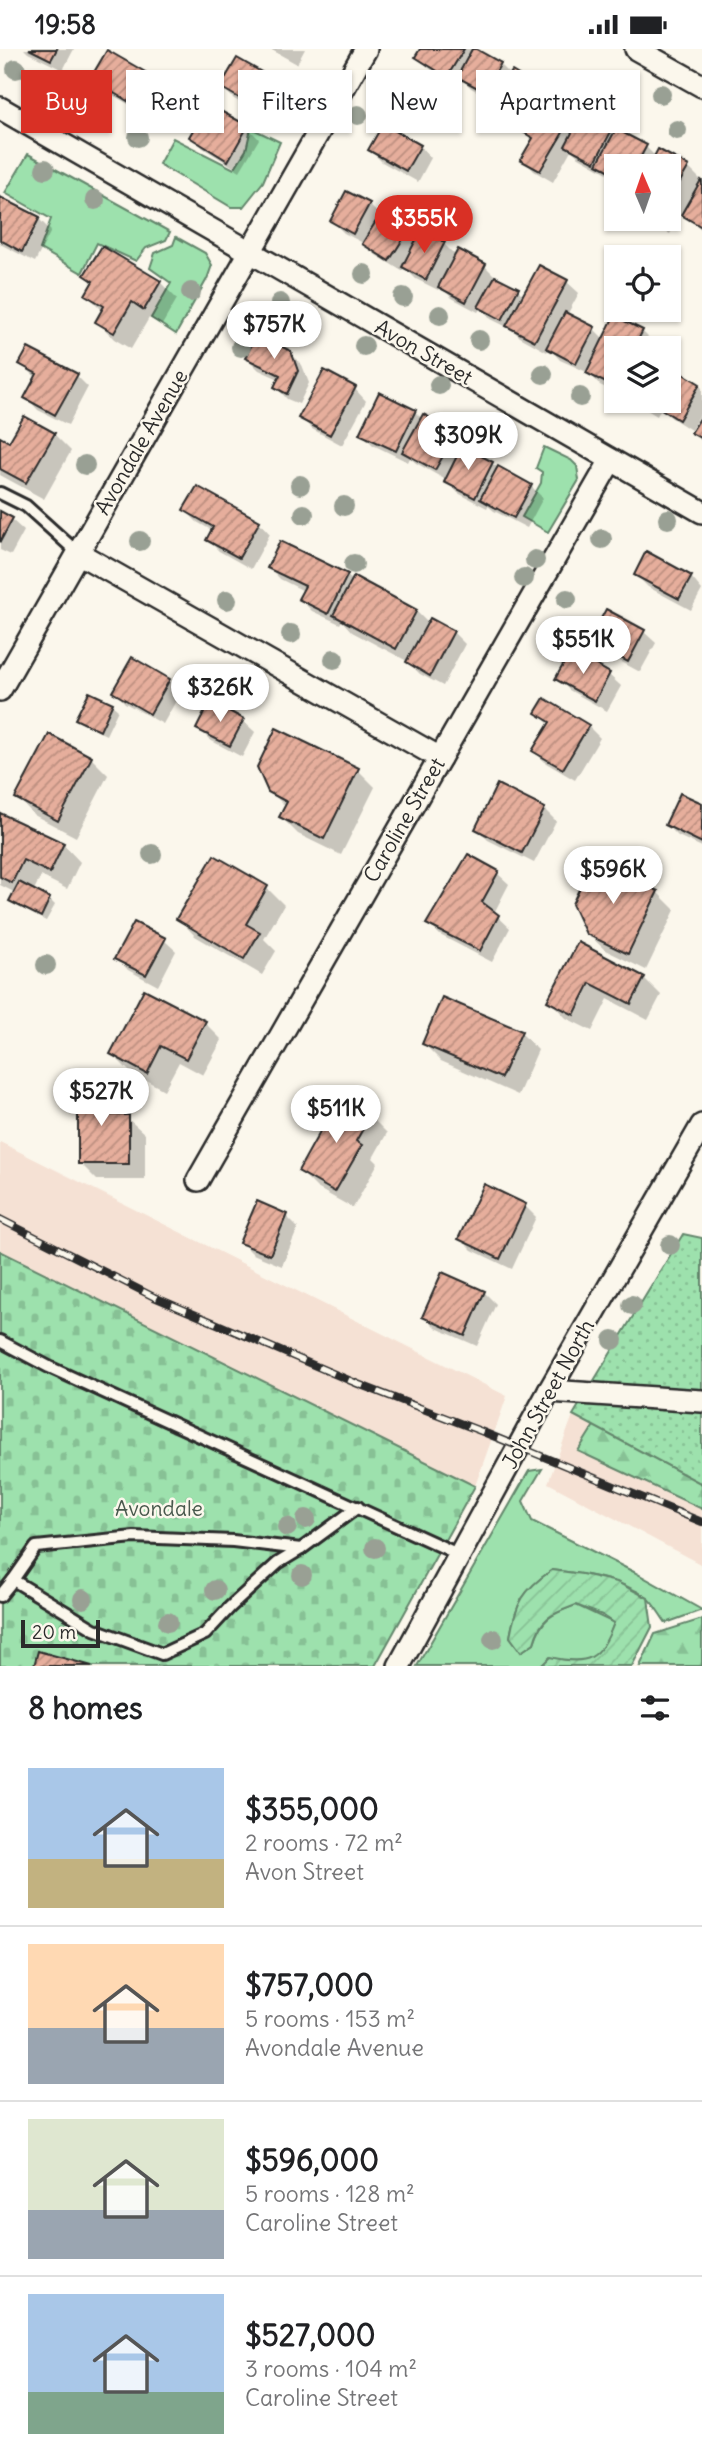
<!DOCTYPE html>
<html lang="en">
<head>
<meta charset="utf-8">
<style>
  body { margin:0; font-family:Delius,sans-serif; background:#f2f2f2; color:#202124; height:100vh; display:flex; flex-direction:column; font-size:26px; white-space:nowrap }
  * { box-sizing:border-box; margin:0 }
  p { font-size:23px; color:#757577 }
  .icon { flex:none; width:38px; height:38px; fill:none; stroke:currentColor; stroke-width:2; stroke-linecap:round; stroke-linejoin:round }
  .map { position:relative; height:1617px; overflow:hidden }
  .sheet { display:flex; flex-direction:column; background:#fff; flex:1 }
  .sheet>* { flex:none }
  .hud { position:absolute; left:21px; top:21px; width:662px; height:63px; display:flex; gap:14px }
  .needle { width:46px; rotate:358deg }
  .buttons { position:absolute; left:604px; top:105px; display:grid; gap:14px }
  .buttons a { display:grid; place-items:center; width:77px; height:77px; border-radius:0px; background:#fff; box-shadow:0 2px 5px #0004; font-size:35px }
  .scale { position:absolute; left:21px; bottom:18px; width:79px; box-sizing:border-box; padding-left:7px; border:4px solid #2b2b2b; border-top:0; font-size:19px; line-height:24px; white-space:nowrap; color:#2b2b2b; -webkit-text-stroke:5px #fbf7ec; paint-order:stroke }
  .price { position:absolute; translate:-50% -60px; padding:0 16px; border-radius:24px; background:#fff; color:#222; font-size:23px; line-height:46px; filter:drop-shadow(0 2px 4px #0008) }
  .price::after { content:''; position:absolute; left:50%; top:42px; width:21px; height:16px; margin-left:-10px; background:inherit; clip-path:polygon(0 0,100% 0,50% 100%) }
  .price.selected { background:#d93025; color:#fff }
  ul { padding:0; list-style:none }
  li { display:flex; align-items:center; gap:21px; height:175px; padding:0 28px }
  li+li { border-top:2px solid #e0e0e0 }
  li span { display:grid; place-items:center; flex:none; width:196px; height:140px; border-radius:0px; color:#555 }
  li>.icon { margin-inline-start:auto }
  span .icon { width:84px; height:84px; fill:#fffc; stroke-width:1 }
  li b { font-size:30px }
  h2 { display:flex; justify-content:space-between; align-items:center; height:84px; padding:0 28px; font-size:30px }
  .chip { padding:0 24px; border-radius:0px; background:#fff; box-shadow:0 2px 5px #0004; font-size:24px; line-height:63px }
  .chip.selected { background:#d93025; color:#fff }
  .status { display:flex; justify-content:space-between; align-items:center; height:49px; padding:0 35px; background:#fff; direction:ltr }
  .status svg { height:19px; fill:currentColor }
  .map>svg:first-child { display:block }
  .built { fill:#f5e1d4 }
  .grass { fill:#9de1ad; stroke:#64866c; stroke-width:2 }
  .forest { fill:url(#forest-firs); stroke:#64866c; stroke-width:2 }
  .cemetery { fill:url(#cemetery-stones); stroke:#64866c; stroke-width:2 }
  .park { fill:url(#park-dots); stroke:#64866c; stroke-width:2 }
  .garden { fill:url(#garden-furrows); stroke:#64866c; stroke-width:2 }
  .shadow { fill:#0003 }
  .building { fill:url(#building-hatch); stroke:#2b2b2b; stroke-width:2 }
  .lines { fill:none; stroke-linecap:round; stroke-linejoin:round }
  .service-casing { stroke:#2b2b2b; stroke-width:16 }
  .minor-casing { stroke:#2b2b2b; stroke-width:26 }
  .service { stroke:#fbf7ec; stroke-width:10 }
  .minor { stroke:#fbf7ec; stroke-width:21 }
  .rail-casing { stroke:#2b2b2b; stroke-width:8 }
  .rail { stroke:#fbf7ec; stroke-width:5; stroke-dasharray:16; stroke-linecap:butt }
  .tree { fill:#99a094 }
  .labels { text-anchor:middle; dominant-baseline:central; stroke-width:5; stroke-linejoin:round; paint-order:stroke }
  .street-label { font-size:21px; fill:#2b2b2b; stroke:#fbf7ec }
  .park-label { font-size:21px; fill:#48584c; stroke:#fbf7ec }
</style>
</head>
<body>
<div class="status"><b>19:58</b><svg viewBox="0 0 49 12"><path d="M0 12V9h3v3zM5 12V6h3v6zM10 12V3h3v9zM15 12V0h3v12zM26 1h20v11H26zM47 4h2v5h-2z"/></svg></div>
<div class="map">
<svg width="702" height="1617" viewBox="0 0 702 1617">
  <defs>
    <pattern id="forest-firs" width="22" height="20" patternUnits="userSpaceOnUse" patternTransform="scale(1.75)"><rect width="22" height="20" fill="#9de1ad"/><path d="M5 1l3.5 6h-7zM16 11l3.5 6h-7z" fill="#87c195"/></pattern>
    <pattern id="cemetery-stones" width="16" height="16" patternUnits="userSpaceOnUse" patternTransform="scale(1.75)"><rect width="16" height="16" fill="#9de1ad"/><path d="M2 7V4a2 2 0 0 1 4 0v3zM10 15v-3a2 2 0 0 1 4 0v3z" fill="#87c195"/></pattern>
    <pattern id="park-dots" width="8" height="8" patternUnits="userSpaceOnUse" patternTransform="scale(1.75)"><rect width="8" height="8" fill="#9de1ad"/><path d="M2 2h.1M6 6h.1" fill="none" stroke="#87c195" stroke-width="1.8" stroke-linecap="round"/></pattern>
    <pattern id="garden-furrows" width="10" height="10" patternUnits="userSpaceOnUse" patternTransform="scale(1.75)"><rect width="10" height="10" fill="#9de1ad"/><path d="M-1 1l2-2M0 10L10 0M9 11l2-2" fill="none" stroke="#87c195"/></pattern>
    <pattern id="building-hatch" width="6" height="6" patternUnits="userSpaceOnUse" patternTransform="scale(1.75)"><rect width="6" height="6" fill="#e6ae9c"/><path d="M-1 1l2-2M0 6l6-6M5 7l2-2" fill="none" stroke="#bb8e7f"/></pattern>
  </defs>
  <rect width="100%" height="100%" fill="#fbf7ec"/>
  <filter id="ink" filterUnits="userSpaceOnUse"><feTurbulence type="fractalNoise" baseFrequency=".0143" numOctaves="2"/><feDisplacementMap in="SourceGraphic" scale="14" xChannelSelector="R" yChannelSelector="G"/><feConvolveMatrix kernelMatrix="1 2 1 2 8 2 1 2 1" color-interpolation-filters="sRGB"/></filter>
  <g filter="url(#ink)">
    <g class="built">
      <path d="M0 1093 507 1347 475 1437 0 1202Z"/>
      <path d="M573 1366 702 1435V1516L548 1434Z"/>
    </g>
    <g class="grass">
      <path d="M251 79 280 93 263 133 243 158H231L159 115 173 89 234 120 246 101Z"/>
      <path d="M28 105 170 183 166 191 146 199 136 212 97 194 82 224 40 200 51 170 5 144Z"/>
      <path d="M176 188 205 204 212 216 207 230 176 285 151 269 171 234 150 219 155 204 173 196Z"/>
      <path d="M544 398 571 411 577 417 579 431 548 483 522 468 541 434 542 423 536 419Z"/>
      <path d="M542 1420 523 1452 532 1472 634 1523 702 1561 666 1574C660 1566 654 1554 646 1548 620 1529 583 1525 552 1521 523 1541 516 1554 510 1588L522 1602 534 1594C542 1568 552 1565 576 1556L614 1574C610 1583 608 1593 603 1601 591 1617 567 1614 550 1609L541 1617H417L529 1422Z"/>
    </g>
    <g class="forest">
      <path d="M603 1362 702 1369V1460L578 1402Z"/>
      <path d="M702 1570V1617H640L655 1585Z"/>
    </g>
    <path class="cemetery" d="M0 1202 475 1437 375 1617H0Z"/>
    <path class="park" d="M683 1185 702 1189V1435L573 1366Z"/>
    <path class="garden" d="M552 1521 582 1525 617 1533 648 1549 652 1578 632 1617H541L550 1608C589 1617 600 1610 614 1574L602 1566 576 1556C552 1565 541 1568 534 1594L521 1603 510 1588C516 1554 523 1541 552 1521Z"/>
    <g class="shadow">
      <path d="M24 0H74L63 21 28 4Z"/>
      <path d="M270 0H305L297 15Z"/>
      <path d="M422 0H473L500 15 511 26 512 25 544 46 579 56 588 65 646 98 656 108 688 118 700 130 688 152 690 153 702 134V181L682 163 670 185 640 170H668V117H616V129L579 108 571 101 553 133 534 122 523 110 533 92 523 82 527 76 507 64 495 52 471 39 463 31 459 38 429 19 417 7Z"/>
      <path d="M152 29 164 41 149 67 104 41 92 30Z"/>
      <path d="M276 33 288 45 272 71 234 50 222 38Z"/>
      <path d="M247 78 259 90 240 122 203 99 192 88Z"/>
      <path d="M420 97 431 109 418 133 382 113 370 101Z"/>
      <path d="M0 150 39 170 51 182 35 213 0 195Z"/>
      <path d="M369 156 381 167 410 178 420 187 422 184 444 195 456 207 459 203 485 217 497 229 518 241 524 247 540 218 567 233 579 244 567 266 594 280 605 291 642 282 654 294 651 299H616V344L600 336 589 324 560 311 549 299 547 303 520 288 513 281 491 270 481 259 478 263 452 249 440 237 438 241 416 230 404 218 402 222 376 206 363 194 344 184 332 172Z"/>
      <path d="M86 226 160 233 177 250 162 276 149 269 131 300 114 290 97 272 103 262 87 246 94 234Z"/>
      <path d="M290 304 302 316 309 334 299 355 287 350 276 338 279 330 259 321 247 309Z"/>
      <path d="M21 315 77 327 88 338 68 376 38 361 27 349 37 329Z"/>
      <path d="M668 322 676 329 699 336 702 339V362L691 381 672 369 661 359 657 367 632 352H668Z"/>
      <path d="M355 340 366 352 342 396 312 380 300 368Z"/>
      <path d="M415 363 422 370 455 384 467 396 465 400 531 437 543 449 527 479 494 462 488 457 487 459 458 444 446 431 416 414 410 409 408 413 373 396 361 384Z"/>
      <path d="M54 385 71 402 44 450 0 426V390L9 395Z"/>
      <path d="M185 461 259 473 270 485 251 520 219 502 208 491 213 482 197 473Z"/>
      <path d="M0 464 12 471 24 482 11 506 0 501Z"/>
      <path d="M269 518 347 526 353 533 416 562 429 575 453 583 465 595 443 637 420 625 407 612 352 583 342 572 340 575 312 562 300 550 304 542 280 530Z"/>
      <path d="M636 526 691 528 702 541 691 561 648 538Z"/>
      <path d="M607 563 644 583 656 594 640 623 603 603 591 591Z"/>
      <path d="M572 604 609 626 621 637 607 662 569 641 558 629Z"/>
      <path d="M169 631 181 643 163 675 125 654 114 642Z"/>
      <path d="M210 655 243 672 255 683 242 708 210 691 198 679Z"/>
      <path d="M112 656 118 661 106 686 83 675 77 670Z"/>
      <path d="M537 664 588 677 600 689 575 731 546 714 534 702 550 676Z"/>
      <path d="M91 709 108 726 76 788 34 766 17 748Z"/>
      <path d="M358 721 375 738 341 806 298 785 281 768 286 758 270 742Z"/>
      <path d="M702 756V798L678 787 667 776Z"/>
      <path d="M544 760 556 772 534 814 488 791 477 780Z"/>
      <path d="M0 766 63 795 80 813 67 840 41 827 33 843 49 850 55 856 46 872 17 857 11 852 16 844 0 836Z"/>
      <path d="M594 814 657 843 675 861 646 921 605 901 587 884Z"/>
      <path d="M497 824 509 835 494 864 510 879 492 913 440 886 428 874Z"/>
      <path d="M267 839 284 856 264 890 276 902 262 926 195 887 178 869Z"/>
      <path d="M164 891 176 902 158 937 128 921 117 909Z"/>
      <path d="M578 896 644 929 661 946 648 971 608 950 592 982 566 969 549 951Z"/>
      <path d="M205 974 222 991 203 1026 179 1013 164 1041 129 1022 112 1005Z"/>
      <path d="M521 984 538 1001 518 1046 441 1012 424 995Z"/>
      <path d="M109 1037 126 1054V1068L145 1085V1131H97L80 1114Z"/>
      <path d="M370 1067 387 1084 373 1109 378 1114 353 1159 317 1139 300 1122Z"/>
      <path d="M258 1155 286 1167 298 1179 282 1217 253 1205 241 1193Z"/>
      <path d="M525 1157 536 1168 512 1220 472 1201 460 1189Z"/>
      <path d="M484 1243 496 1255 477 1297 436 1279 424 1267Z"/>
    </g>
    <g class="building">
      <path d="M29 0H57L51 11Z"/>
      <path d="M420 0H464L447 28 415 8Z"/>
      <path d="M472 0H476L501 14 485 43 457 28Z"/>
      <path d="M107 1 154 28 136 57 90 30Z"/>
      <path d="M237 9 277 32 260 61 220 38Z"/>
      <path d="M512 22 540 39 521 70 493 53Z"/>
      <path d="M548 36 580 55 540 122 520 111 533 89 521 82Z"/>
      <path d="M208 55 248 77 228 112 189 88Z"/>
      <path d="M584 61 614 77 595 113 565 97Z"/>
      <path d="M383 75 421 96 406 122 368 101Z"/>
      <path d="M616 80 647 96 636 117H616V125L597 115Z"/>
      <path d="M658 100 689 117 668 154V117H649Z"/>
      <path d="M701 131 702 132V178L681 166Z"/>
      <path d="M346 142 370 154 353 185 330 172Z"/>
      <path d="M0 148 40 168 22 203 0 191Z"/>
      <path d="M384 159 412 176 389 212 362 195Z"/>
      <path d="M421 181 445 193 426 231 402 218Z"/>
      <path d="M102 197 161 232 144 261 132 253 114 284 95 273 104 257 85 246 93 232 84 226Z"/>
      <path d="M458 200 486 215 466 253 438 238Z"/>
      <path d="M539 216 568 231 535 292 506 277Z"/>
      <path d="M495 227 519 239 502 271 478 258Z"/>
      <path d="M565 263 595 278 576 315 546 299Z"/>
      <path d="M614 267 643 281 634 299H616L614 338 586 324Z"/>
      <path d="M257 286 291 302 298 322 287 345 274 338 280 326 245 309Z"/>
      <path d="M28 299 78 325 55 366 24 349 37 325 19 315Z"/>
      <path d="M324 321 356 338 330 386 298 369Z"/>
      <path d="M679 322 700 335 679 371 658 358 661 352H668V340Z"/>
      <path d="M379 343 416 361 396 402 359 385Z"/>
      <path d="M423 365 457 383 435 421 402 403Z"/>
      <path d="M702 366V390L691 384Z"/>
      <path d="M24 367 55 384 26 434 0 420V388L9 393Z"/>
      <path d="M462 397 493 413 475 449 444 433Z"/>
      <path d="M498 417 532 436 514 469 480 450Z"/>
      <path d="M197 437 260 472 239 509 206 491 213 478 183 461Z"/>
      <path d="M0 462 13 469 0 493Z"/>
      <path d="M280 492 348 525 328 565 298 550 305 537 267 519Z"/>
      <path d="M646 502 692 527 679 550 634 526Z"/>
      <path d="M354 527 417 561 396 600 333 566Z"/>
      <path d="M606 560 645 581 628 613 589 592Z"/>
      <path d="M430 569 454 582 430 627 406 613Z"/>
      <path d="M571 602 610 624 595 652 555 630Z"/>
      <path d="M132 608 170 630 150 665 112 643Z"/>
      <path d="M89 643 113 654 100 682 75 670Z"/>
      <path d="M544 649 589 676 563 720 532 702 550 673 535 664Z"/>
      <path d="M210 652 244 670 230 697 196 680Z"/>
      <path d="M276 679 359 719 324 790 279 768 287 753 268 743 257 718Z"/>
      <path d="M49 685 92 708 58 772 15 749Z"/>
      <path d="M497 735 545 759 522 804 475 780Z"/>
      <path d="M680 744 702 754V794L665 776Z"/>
      <path d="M0 764 64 794 50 824 23 811 12 834 0 828Z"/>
      <path d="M468 805 499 822 482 853 499 866 480 902 426 875Z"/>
      <path d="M214 806 268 837 246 875 260 883 244 910 176 870Z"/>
      <path d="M593 811 658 842 628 905 586 885 572 855Z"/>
      <path d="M19 833 50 849 41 868 9 852Z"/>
      <path d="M134 873 166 889 146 926 114 910Z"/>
      <path d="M578 893 645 928 631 955 590 934 574 966 547 952Z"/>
      <path d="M144 940 206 972 186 1010 161 997 147 1025 110 1005Z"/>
      <path d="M442 948 522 982 501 1029 422 995Z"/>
      <path d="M78 1035H110L109 1066H129V1115H78Z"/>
      <path d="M339 1048 371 1066 356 1092 362 1096 335 1143 298 1122Z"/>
      <path d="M484 1135 526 1155 500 1210 458 1190Z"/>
      <path d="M257 1152 287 1165 270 1206 239 1194Z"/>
      <path d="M442 1223 485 1242 465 1287 422 1268Z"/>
      <path d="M38 1602 92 1617H34Z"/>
    </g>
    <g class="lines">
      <g class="service-casing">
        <g id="service">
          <path d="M0 444 26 457 78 504"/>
          <path d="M0 1292 49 1318 460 1506"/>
          <path d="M13 1531 36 1498 134 1488 233 1492 301 1500"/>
          <path d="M0 1547 13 1531 94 1580 162 1605 205 1585 230 1558 278 1514 301 1500 358 1458"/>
        </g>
      </g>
      <g class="minor-casing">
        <g id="minor">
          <path d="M636 0 702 37"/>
          <path d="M0 59 702 463"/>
          <path d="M78 504 440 709"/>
          <path d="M0 641 366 0"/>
          <path d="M198 1131 611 411"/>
          <path d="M549 1342 702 1352"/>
          <path d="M399 1617 549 1342 702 1076"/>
        </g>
      </g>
      <use href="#service" class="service"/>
      <use href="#minor" class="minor"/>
      <g class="rail-casing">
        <path id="rail" d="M0 1170 154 1248 358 1335 483 1383 702 1473"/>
      </g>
      <use href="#rail" class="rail"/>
    </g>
    <g class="tree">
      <circle cx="16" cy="20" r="10"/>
      <circle cx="379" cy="31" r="10"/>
      <circle cx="308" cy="36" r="10"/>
      <circle cx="661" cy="45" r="10"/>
      <circle cx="358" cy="66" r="10"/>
      <circle cx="95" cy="67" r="10"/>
      <circle cx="677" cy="81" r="10"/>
      <circle cx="138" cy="88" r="10"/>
      <circle cx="45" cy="120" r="10"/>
      <circle cx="95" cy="151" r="10"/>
      <circle cx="364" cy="225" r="10"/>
      <circle cx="191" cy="243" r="10"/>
      <circle cx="403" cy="248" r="10"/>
      <circle cx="280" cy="254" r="10"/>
      <circle cx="440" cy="266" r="10"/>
      <circle cx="248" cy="271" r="10"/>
      <circle cx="479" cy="291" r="10"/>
      <circle cx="364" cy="297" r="10"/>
      <circle cx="241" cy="298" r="10"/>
      <circle cx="543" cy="325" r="10"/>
      <circle cx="439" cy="336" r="10"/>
      <circle cx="580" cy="348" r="10"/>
      <circle cx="492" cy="375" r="10"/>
      <circle cx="85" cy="416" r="10"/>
      <circle cx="300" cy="436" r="10"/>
      <circle cx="344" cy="457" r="10"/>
      <circle cx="304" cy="465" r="10"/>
      <circle cx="668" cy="470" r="10"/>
      <circle cx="602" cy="490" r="10"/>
      <circle cx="140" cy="492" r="10"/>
      <circle cx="535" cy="511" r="10"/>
      <circle cx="354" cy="515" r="10"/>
      <circle cx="524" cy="529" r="10"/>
      <circle cx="567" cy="550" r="10"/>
      <circle cx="227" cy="551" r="10"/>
      <circle cx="291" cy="585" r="10"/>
      <circle cx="334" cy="610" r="10"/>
      <circle cx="152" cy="805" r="10"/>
      <circle cx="46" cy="916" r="10"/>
      <circle cx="670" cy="1196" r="10"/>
      <circle cx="632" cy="1256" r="10"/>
      <circle cx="613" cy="1291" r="10"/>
      <circle cx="306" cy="1470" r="10"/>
      <circle cx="287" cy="1478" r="10"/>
      <circle cx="375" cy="1499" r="10"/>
      <circle cx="302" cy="1526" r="10"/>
      <circle cx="215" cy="1541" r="10"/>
      <circle cx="83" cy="1550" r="10"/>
      <circle cx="168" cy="1573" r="10"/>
      <circle cx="493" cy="1590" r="10"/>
    </g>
  </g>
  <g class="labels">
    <g class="street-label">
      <text transform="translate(424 303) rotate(30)">Avon Street</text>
      <text transform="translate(141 393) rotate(-60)">Avondale Avenue</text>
      <text transform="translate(404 771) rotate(-60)">Caroline Street</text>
      <text transform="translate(548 1345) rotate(-61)">John Street North</text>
    </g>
    <g class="park-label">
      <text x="159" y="1459">Avondale</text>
    </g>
  </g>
</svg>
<div class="buttons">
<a><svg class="needle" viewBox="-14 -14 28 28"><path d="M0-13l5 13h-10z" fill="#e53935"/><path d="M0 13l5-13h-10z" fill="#757577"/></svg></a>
<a><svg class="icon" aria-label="locate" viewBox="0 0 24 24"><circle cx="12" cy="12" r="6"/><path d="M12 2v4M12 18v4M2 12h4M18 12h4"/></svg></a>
<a><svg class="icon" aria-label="layers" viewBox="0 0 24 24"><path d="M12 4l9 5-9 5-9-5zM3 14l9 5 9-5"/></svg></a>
</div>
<div class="scale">20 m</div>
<b class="price selected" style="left:424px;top:206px">$355K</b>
<b class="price" style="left:274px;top:312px">$757K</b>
<b class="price" style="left:468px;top:423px">$309K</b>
<b class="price" style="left:583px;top:627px">$551K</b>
<b class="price" style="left:220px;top:675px">$326K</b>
<b class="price" style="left:613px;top:857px">$596K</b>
<b class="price" style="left:101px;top:1079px">$527K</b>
<b class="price" style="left:336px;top:1096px">$511K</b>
<div class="hud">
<a class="chip selected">Buy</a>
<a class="chip">Rent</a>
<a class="chip">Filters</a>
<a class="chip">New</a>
<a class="chip">Apartment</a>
</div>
</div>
<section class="sheet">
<h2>8 homes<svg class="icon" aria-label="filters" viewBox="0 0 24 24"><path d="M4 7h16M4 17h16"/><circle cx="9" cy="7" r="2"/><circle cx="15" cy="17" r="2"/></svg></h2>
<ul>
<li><span style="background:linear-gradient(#a9c7e8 65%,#c2b280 0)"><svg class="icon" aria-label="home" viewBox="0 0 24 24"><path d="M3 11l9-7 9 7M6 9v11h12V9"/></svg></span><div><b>$355,000</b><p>2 rooms · 72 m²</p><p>Avon Street</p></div></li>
<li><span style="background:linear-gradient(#ffd9b3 60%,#9aa5b1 0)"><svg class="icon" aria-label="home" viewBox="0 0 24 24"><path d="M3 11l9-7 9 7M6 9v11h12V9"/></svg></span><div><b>$757,000</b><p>5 rooms · 153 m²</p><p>Avondale Avenue</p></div></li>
<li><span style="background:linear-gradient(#dfe7d0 65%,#9aa5b1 0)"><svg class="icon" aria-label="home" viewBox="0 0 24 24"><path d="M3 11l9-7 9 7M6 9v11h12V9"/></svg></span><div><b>$596,000</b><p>5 rooms · 128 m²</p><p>Caroline Street</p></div></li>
<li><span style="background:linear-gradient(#a9c7e8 70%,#7fa58c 0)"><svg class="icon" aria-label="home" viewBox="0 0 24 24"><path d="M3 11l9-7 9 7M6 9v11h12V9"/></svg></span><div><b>$527,000</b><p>3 rooms · 104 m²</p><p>Caroline Street</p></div></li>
</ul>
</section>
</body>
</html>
